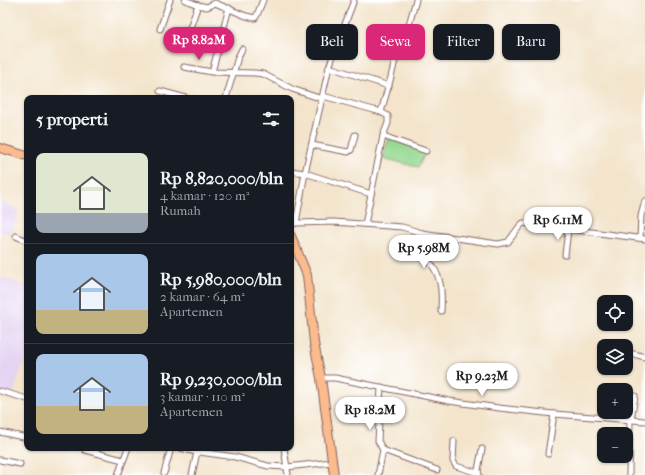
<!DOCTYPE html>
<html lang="id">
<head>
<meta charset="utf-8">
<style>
  body { margin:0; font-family:"IM FELL French Canon",serif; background:#242831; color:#f1f3f6; height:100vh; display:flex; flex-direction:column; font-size:15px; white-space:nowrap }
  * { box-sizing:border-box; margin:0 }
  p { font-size:13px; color:#9ea1a6 }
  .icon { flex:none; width:22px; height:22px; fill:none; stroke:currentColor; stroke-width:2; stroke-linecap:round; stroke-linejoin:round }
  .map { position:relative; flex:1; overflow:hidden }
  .details { position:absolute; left:24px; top:95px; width:270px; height:356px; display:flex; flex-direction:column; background:#171b24; border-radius:8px; box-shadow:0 1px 3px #0004 }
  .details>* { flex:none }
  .banner { position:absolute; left:306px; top:24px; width:279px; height:36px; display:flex; gap:8px }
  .fabs { position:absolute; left:597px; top:295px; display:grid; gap:8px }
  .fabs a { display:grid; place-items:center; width:36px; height:36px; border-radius:8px; background:#171b24; box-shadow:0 1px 3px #0004; font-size:20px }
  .price { position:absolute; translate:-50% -34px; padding:0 9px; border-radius:14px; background:#fff; color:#222; font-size:13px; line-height:26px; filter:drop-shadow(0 1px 2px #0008) }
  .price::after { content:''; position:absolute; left:50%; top:24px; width:12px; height:9px; margin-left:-6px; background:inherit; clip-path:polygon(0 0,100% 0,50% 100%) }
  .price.active { background:#db2777; color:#fff }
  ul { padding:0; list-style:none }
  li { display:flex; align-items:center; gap:12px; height:100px; padding:0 12px }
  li+li { border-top:1px solid #363941 }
  li span { display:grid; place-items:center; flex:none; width:112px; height:80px; border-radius:8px; color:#555 }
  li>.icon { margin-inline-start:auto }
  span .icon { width:48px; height:48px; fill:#fffc; stroke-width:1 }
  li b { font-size:17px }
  h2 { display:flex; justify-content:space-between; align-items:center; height:48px; padding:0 12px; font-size:17px }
  .pill { padding:0 14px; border-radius:8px; background:#171b24; box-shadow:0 1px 3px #0004; font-size:14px; line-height:36px }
  .pill.active { background:#db2777; color:#fff }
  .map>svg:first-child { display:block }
  .built { fill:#e4d3f2 }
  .green { fill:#95d890; stroke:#707c5e }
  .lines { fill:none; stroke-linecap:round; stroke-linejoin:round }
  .minor-casing { stroke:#856463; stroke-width:7 }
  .primary-casing { stroke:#856463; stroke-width:10 }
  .minor { stroke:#fff; stroke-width:5 }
  .primary { stroke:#fbbb8c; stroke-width:8 }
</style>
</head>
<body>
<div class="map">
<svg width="645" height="475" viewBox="0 0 645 475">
  <rect width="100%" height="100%" fill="#fff"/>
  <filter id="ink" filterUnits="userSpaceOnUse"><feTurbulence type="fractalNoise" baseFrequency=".025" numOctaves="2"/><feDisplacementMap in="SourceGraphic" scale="8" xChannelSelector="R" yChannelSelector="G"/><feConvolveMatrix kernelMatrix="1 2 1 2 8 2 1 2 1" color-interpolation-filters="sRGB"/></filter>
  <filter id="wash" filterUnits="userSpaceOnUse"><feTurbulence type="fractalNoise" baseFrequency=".012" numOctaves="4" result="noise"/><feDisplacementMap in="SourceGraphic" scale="16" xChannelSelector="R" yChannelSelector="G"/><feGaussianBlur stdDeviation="0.9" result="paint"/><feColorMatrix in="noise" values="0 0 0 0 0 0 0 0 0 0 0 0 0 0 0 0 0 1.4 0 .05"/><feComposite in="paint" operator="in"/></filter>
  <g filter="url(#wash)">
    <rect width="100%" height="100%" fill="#f3e4cb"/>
    <g class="built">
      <path d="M0 200 19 211 11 234 0 232Z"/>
      <path d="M0 278 8 279 27 286V352L13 394 0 390Z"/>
    </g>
    <path class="green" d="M389 138 426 152 418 167 383 158Z"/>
  </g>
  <g filter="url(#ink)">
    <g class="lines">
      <g class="minor-casing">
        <g id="minor">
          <path d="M185 0 198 5"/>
          <path d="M229 8 212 72 255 73 263 74 292 89 322 99"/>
          <path d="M160 29 170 0"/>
          <path d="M184 45 198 5 207 7 215 3 246 16 255 18 257 15 263 0"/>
          <path d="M184 67 212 72"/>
          <path d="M329 67 389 86"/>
          <path d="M160 91 186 98"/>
          <path d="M323 96 381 112 388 116V123L383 136 365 224"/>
          <path d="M226 98 238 57 242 49"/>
          <path d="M381 112 391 77 397 52 408 28 416 0"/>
          <path d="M383 136 426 151"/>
          <path d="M312 145 348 152 351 150 355 135"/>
          <path d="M291 171 305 173 371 194"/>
          <path d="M296 223 334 222 402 227 422 233 498 244 508 242 519 227 523 223 645 239"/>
          <path d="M291 224 296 223 305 173 329 67 354 0"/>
          <path d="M422 233 418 251C422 256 428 260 432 265 442 279 442 294 441 311"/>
          <path d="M16 236 27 241"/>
          <path d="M640 238 641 216 645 201"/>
          <path d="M565 255 568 230"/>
          <path d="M626 352 645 357"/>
          <path d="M321 378H335L449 401 499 408 554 414 645 421"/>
          <path d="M0 391 27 399"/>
          <path d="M631 420 635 396"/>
          <path d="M0 432 23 437"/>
          <path d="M454 441 453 461 456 466 478 473"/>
          <path d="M181 448 192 451 235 457 268 466 287 467 332 462"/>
          <path d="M284 448 288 475"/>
          <path d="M85 450 123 460"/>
          <path d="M383 450 437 470"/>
          <path d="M548 454 554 414"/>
          <path d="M0 460 20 464"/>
          <path d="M164 473 171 448"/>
          <path d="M479 474 478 470 482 449"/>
          <path d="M118 475 128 448"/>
          <path d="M192 475 197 452"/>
          <path d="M378 475 383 450 378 441 381 387"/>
          <path d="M629 475 630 420"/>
        </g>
      </g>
      <g class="primary-casing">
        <g id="primary">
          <path d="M0 148 27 156"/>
          <path d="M291 236 307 275 314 343 321 378 334 475"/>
        </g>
      </g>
      <use href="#minor" class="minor"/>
      <use href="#primary" class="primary"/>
    </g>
  </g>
</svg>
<div class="fabs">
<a><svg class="icon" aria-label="locate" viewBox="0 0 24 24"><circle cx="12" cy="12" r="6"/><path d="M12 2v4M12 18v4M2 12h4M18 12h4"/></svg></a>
<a><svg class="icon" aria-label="layers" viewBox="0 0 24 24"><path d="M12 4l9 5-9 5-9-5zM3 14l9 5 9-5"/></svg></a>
<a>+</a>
<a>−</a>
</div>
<b class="price active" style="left:199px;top:61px">Rp 8.82M</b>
<b class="price" style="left:558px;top:241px">Rp 6.11M</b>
<b class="price" style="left:424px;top:269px">Rp 5.98M</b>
<b class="price" style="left:482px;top:397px">Rp 9.23M</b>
<b class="price" style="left:370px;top:431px">Rp 18.2M</b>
<div class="banner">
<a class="pill">Beli</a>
<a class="pill active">Sewa</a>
<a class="pill">Filter</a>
<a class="pill">Baru</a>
</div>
<section class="details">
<h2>5 properti<svg class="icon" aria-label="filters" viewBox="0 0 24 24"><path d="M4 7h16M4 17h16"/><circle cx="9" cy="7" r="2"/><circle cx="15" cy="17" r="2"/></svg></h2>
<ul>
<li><span style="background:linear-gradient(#dfe7d0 75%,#9aa5b1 0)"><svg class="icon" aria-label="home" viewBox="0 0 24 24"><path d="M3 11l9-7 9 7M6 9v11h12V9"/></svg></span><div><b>Rp 8,820,000/bln</b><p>4 kamar · 120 m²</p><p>Rumah</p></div></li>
<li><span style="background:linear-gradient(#a9c7e8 70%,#c2b280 0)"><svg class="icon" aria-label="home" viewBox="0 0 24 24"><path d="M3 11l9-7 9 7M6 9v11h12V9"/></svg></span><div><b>Rp 5,980,000/bln</b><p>2 kamar · 64 m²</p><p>Apartemen</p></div></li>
<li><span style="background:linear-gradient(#a9c7e8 65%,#c2b280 0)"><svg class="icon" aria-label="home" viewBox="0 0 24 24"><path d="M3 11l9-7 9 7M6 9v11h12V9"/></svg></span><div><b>Rp 9,230,000/bln</b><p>3 kamar · 110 m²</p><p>Apartemen</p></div></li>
</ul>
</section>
</div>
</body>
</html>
